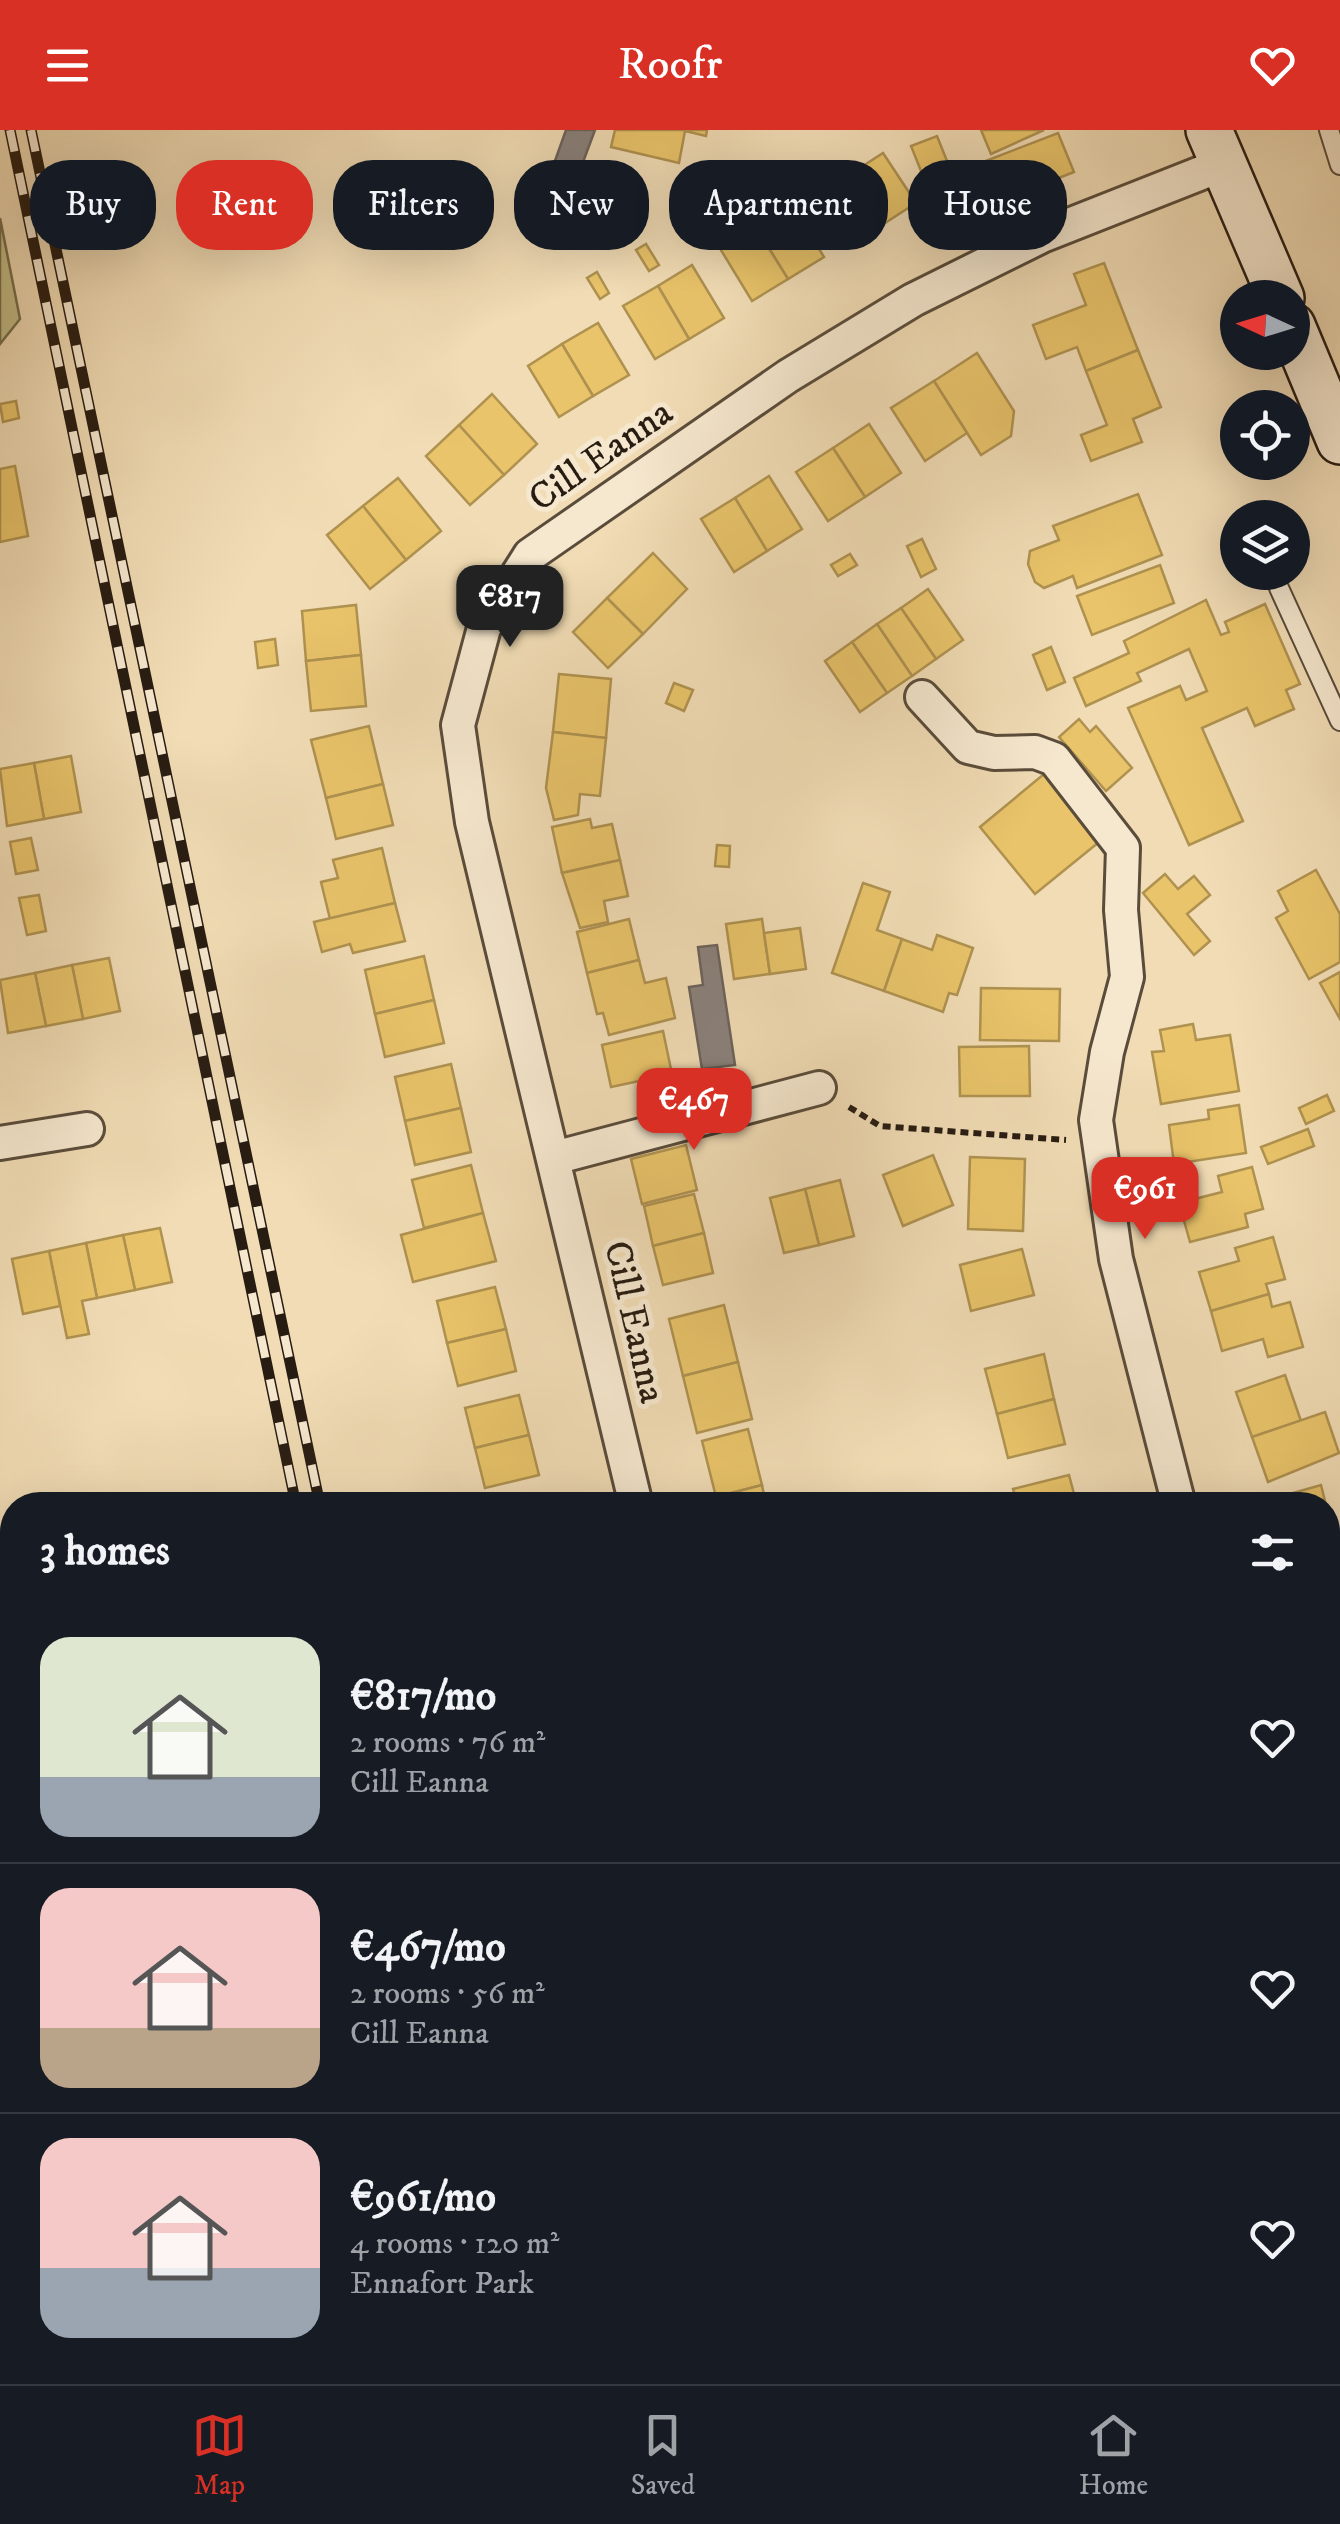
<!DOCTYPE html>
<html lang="en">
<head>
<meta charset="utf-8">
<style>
  body { margin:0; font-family:"IM FELL DW Pica",serif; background:#242831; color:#f1f3f6; height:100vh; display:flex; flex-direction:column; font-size:38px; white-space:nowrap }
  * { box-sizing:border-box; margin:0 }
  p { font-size:32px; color:#9ea1a6 }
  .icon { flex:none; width:55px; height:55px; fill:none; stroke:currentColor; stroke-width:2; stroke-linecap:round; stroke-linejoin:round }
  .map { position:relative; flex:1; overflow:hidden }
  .panel { position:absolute; left:0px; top:1362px; width:1340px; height:892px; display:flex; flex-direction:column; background:#171b24; border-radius:40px 40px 0 0; box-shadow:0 10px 40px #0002 }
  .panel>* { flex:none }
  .hud { position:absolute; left:30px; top:30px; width:1280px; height:90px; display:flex; gap:20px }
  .needle { width:65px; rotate:274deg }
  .controls { position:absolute; left:1220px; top:150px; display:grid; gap:20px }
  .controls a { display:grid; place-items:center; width:90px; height:90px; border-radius:50%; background:#171b24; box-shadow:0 10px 40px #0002; font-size:50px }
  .price { position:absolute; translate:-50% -85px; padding:0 22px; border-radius:20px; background:#d93025; color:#fff; font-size:32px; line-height:65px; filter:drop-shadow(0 2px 5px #0008) }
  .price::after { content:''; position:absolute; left:50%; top:60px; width:30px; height:22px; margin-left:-15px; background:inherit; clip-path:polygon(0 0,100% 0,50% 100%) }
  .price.current { background:#222; color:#fff }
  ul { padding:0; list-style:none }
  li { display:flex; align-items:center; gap:30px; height:250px; padding:0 40px }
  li+li { border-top:2px solid #363941 }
  li span { display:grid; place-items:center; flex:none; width:280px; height:200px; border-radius:30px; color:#555 }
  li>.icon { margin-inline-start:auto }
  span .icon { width:120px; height:120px; fill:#fffc; stroke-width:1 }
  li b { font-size:42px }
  h2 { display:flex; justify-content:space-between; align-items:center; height:120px; padding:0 40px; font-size:42px }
  .tag { padding:0 35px; border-radius:40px; background:#171b24; box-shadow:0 10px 40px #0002; font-size:35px; line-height:90px }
  .tag.current { background:#d93025; color:#fff }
  header { display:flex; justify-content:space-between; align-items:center; height:130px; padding:0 40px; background:#d93025; color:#fff; font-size:45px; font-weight:600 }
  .menu { display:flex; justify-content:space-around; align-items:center; height:140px; border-top:2px solid #363941; background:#171b24; font-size:28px; color:#9ea1a6 }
  .menu a { display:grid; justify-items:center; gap:5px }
  .menu .current { color:#d93025 }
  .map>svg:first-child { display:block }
  .green { fill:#c2be88; stroke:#746d4d; stroke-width:2.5 }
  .homes { fill:#e9c46a; stroke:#af9250; stroke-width:2.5 }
  .shops { fill:#e76f51; stroke:#ad563e; stroke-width:2.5 }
  .industry { fill:#8a817c; stroke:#6c635c; stroke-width:2.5 }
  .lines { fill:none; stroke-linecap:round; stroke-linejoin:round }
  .service-casing { stroke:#5a4c3b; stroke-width:22 }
  .minor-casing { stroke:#5a4c3b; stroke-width:38 }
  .secondary-casing { stroke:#271c12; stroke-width:50 }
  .path { stroke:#271c12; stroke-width:6; stroke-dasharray:8 5; stroke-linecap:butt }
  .service { stroke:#f6e8cf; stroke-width:18 }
  .minor { stroke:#f6e8cf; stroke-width:32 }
  .secondary { stroke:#f6e8cf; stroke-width:45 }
  .rail-casing { stroke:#271c12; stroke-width:11 }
  .rail { stroke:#f6e8cf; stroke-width:8; stroke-dasharray:22; stroke-linecap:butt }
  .labels { text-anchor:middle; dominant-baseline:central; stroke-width:10; stroke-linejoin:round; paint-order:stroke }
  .street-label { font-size:38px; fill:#271c12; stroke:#f6e8cf }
</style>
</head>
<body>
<header><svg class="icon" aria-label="menu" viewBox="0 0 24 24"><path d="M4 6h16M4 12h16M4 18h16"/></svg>Roofr<svg class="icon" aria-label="heart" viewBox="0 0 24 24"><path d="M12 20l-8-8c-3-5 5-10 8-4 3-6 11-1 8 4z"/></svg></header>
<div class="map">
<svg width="1340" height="2254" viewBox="0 0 1340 2254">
  <rect width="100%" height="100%" fill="#f1dcb5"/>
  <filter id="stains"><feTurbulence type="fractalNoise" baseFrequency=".002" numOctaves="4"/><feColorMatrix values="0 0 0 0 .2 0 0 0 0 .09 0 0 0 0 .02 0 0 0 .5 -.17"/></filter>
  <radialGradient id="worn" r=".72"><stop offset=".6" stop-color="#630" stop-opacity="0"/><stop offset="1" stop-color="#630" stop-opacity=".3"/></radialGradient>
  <path class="green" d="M0 88 20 189 0 214Z"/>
  <g class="homes">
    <path d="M615 0H707L706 6 685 1 679 33 611 17Z"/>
    <path d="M981 0H1044L991 24Z"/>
    <path d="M1058 3 1074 42 1021 63 1016 49 992 58 983 32Z"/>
    <path d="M937 6 951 41 925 51 911 16Z"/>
    <path d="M883 23 916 73 882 95 849 45Z"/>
    <path d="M691 42 704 61 689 71 676 52Z"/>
    <path d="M849 45 882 95 849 117 816 68Z"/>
    <path d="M792 75 824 127 788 149 756 97Z"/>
    <path d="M748 85 788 149 752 171 713 107Z"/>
    <path d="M646 114 659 135 649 141 636 120Z"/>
    <path d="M1104 133 1138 220 1086 241 1077 217 1046 229 1033 195 1086 175 1074 144Z"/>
    <path d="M692 135 724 188 689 209 658 156Z"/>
    <path d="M597 142 609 163 600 169 587 148Z"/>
    <path d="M658 156 689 209 655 229 623 176Z"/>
    <path d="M598 193 629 245 593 266 562 214Z"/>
    <path d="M562 214 593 266 559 287 528 236Z"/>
    <path d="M1138 220 1161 277 1133 289 1142 312 1091 331 1081 305 1107 295 1086 241Z"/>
    <path d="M977 223 1014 281 1011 306 981 325 934 251Z"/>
    <path d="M934 251 967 303 925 331 891 278Z"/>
    <path d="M492 264 537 314 504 345 459 295Z"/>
    <path d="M16 271 19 288 3 292 0 274Z"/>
    <path d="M869 294 901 343 865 367 833 318Z"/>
    <path d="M459 295 504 345 470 375 426 326Z"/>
    <path d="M833 318 865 367 828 391 796 342Z"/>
    <path d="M15 336 28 406 0 412V339Z"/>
    <path d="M769 346 802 399 767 421 735 368Z"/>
    <path d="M398 348 441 401 406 430 363 376Z"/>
    <path d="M1138 364 1162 425 1077 458 1073 446 1044 458 1035 452 1028 434 1030 421 1059 410 1053 396Z"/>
    <path d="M735 368 767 421 734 442 701 389Z"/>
    <path d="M363 376 406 430 370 459 327 405Z"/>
    <path d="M922 409 936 439 921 447 907 416Z"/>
    <path d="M653 423 687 459 643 504 607 468Z"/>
    <path d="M850 424 857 435 838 446 831 435Z"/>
    <path d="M1160 435 1174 473 1092 505 1077 466Z"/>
    <path d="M928 459 963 510 936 529 901 478Z"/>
    <path d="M607 468 643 504 608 538 573 502Z"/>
    <path d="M1206 470 1221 505 1229 502 1225 492 1265 474 1300 554 1286 560 1294 579 1255 596 1247 578 1202 598 1243 691 1189 715 1128 578 1180 556 1186 570 1207 561 1189 519 1137 543 1141 551 1086 576 1074 548 1129 523 1124 511Z"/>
    <path d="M356 475 361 525 306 531 302 481Z"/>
    <path d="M901 478 936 529 912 546 877 494Z"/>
    <path d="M877 494 912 546 887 563 852 512Z"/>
    <path d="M275 509 278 535 258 538 255 512Z"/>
    <path d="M852 512 887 563 860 582 825 531Z"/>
    <path d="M1051 517 1065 552 1047 560 1033 525Z"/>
    <path d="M361 525 366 576 311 581 306 531Z"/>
    <path d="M559 544 611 549 606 608 553 602Z"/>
    <path d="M674 553 693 560 684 581 666 573Z"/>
    <path d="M1079 589 1090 602 1096 596 1132 638 1106 661 1059 607Z"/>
    <path d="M369 596 383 654 326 668 311 610Z"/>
    <path d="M553 602 606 608 600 666 580 664 578 685 554 690 546 658Z"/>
    <path d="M71 626 81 682 44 689 34 633Z"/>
    <path d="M34 633 44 689 7 696 0 639Z"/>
    <path d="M1044 644 1099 712 1035 764 980 697Z"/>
    <path d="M383 654 393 695 336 709 326 668Z"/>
    <path d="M590 689 592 698 612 694 620 730 562 743 552 697Z"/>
    <path d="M31 708 38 740 16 744 10 712Z"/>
    <path d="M717 715 730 716 729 737 715 736Z"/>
    <path d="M382 718 395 773 330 789 321 752 338 748 333 730Z"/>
    <path d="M620 730 628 766 604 771 608 792 580 798 562 743Z"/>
    <path d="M1316 740 1340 784V832L1309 849 1276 788 1288 781 1278 761Z"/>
    <path d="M1165 744 1178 759 1194 746 1210 765 1187 784 1210 811 1194 825 1143 763Z"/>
    <path d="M863 753 890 762 877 800 902 809 884 861 832 843Z"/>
    <path d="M39 765 46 801 27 805 19 768Z"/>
    <path d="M395 773 405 811 353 823 350 814 322 822 314 792Z"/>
    <path d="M629 789 639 830 587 843 577 802Z"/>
    <path d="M762 789 770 844 734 849 726 794Z"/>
    <path d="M800 798 806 839 770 844 764 803Z"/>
    <path d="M937 805 973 818 957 865 949 863 943 882 884 861 902 809 932 820Z"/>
    <path d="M424 826 434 870 375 884 365 840Z"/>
    <path d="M109 828 120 881 83 889 72 835Z"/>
    <path d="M639 830 645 853 666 848 675 888 609 905 603 883 597 884 587 843Z"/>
    <path d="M72 835 83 889 46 896 35 843Z"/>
    <path d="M1340 842V889L1320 853Z"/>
    <path d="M35 843 46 896 8 903 0 850Z"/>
    <path d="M981 858 1060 859 1059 911 980 910Z"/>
    <path d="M434 870 444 913 385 927 375 884Z"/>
    <path d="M1193 894 1196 910 1230 905 1239 961 1161 974 1152 922 1164 921 1160 900Z"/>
    <path d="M663 901 672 944 611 957 602 915Z"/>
    <path d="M1029 916 1030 966H960L959 917Z"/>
    <path d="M451 934 461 978 405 991 395 947Z"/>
    <path d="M1327 965 1334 981 1306 994 1299 978Z"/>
    <path d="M1239 975 1246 1023 1174 1034 1169 995 1209 989 1208 980Z"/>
    <path d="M461 978 471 1022 415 1035 405 991Z"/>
    <path d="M1308 999 1314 1016 1268 1034 1261 1017Z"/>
    <path d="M686 1015 697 1060 642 1074 631 1029Z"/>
    <path d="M933 1025 953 1075 903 1096 883 1045Z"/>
    <path d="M970 1027 1025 1029 1023 1101 968 1099Z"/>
    <path d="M471 1035 483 1083 424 1098 412 1050Z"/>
    <path d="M1252 1037 1263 1079 1245 1084 1248 1097 1190 1112 1179 1073 1222 1062 1218 1046Z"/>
    <path d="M840 1050 854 1106 819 1115 805 1059Z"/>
    <path d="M805 1059 819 1115 784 1123 770 1068Z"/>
    <path d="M694 1064 704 1103 653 1116 644 1076Z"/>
    <path d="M483 1083 496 1131 413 1152 401 1105Z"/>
    <path d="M160 1098 172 1152 135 1160 123 1105Z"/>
    <path d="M704 1103 713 1143 663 1155 653 1116Z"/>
    <path d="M123 1105 135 1160 97 1168 86 1113Z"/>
    <path d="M1273 1107 1285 1149 1266 1154 1269 1164 1211 1181 1199 1142 1239 1131 1235 1118Z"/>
    <path d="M86 1113 97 1168 82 1171 89 1204 67 1208 49 1121Z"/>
    <path d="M1022 1119 1034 1165 971 1181 960 1135Z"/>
    <path d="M49 1121 60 1176 23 1184 12 1129Z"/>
    <path d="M495 1157 506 1199 447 1213 437 1171Z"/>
    <path d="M1269 1164 1272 1177 1290 1172 1303 1217 1268 1227 1263 1209 1222 1221 1211 1181Z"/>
    <path d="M724 1175 738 1232 683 1246 669 1189Z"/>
    <path d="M506 1199 516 1241 458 1256 447 1213Z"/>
    <path d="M1044 1224 1054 1269 997 1284 985 1239Z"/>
    <path d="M738 1232 752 1289 697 1303 683 1246Z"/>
    <path d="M1285 1245 1301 1291 1252 1307 1236 1262Z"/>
    <path d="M519 1265 529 1305 475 1318 465 1278Z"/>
    <path d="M1054 1269 1065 1314 1008 1328 997 1284Z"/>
    <path d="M1325 1282 1339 1323 1268 1352 1252 1307Z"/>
    <path d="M748 1299 762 1355 716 1367 702 1311Z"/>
    <path d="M529 1305 539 1345 485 1358 475 1318Z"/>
    <path d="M1069 1345 1077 1375H1018L1013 1359Z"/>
    <path d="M762 1355 766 1375H718L716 1367Z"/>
    <path d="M1321 1355 1326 1375H1273L1272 1369Z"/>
    <path d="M12 1395V1442L6 1448 12 1458 0 1470V1407Z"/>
    <path d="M1337 1413 1340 1468 1328 1471V1416Z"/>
    <path d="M12 1458V1513L0 1500V1470Z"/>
    <path d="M1340 1483V1547L1328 1551V1487Z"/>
    <path d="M1340 1547V1604H1337L1328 1551Z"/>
    <path d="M12 1920V1974L0 1961V1932Z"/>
    <path d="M1329 2131 1340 2190 1328 2192V2132Z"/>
    <path d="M1340 2190V2237L1328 2240V2192Z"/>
    <path d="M712 2242H765L768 2254H714Z"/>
    <path d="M908 2242H948L950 2254H898L896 2244Z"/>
    <path d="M1267 2242H1317L1269 2253Z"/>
  </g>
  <path class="shops" d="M70 2242H343L346 2254H32Z"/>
  <g class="industry">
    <path d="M566 0H595L576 51 551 42Z"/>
    <path d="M962 41 973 67 945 80 933 54Z"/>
    <path d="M717 815 735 935 702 939 689 857 703 855 698 817Z"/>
  </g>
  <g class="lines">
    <g class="service-casing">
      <g id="service">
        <path d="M1329 0 1340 35"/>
        <path d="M1279 458 1340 591"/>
        <path d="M0 2176 12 2163"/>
      </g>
    </g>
    <g class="minor-casing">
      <g id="minor">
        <path d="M922 567 968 617 994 623 1035 622 1054 629 1123 718 1121 780 1127 847 1107 922 1096 990 1116 1129 1179 1375"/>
        <path d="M0 1013 87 999"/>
        <path d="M554 1028 819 958"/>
        <path d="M636 1375 472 692 458 595 484 498 530 425 788 246 913 170 1044 105 1224 34"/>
        <path d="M0 1607 12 1622"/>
        <path d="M0 1813 12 1801"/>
        <path d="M1328 1920 1340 1968"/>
        <path d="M832 2242 834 2254"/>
      </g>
    </g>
    <g class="secondary-casing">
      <g id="secondary">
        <path d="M1209 0 1281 168"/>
        <path d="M1292 196 1340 311"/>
      </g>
    </g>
    <g class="path">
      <path d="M849 977 880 996 1066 1010"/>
      <path d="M1328 1624 1340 1621"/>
    </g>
    <use href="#service" class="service"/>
    <use href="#minor" class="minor"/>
    <use href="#secondary" class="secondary"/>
    <g class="rail-casing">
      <g id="rail">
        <path d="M10 0 296 1375"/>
        <path d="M31 0 320 1375"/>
        <path d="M475 2242 477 2254"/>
        <path d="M496 2242 498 2254"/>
      </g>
    </g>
    <use href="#rail" class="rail"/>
  </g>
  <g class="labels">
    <g class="street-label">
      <text transform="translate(601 326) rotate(-35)">Cill Eanna</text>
      <text transform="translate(634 1192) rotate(77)">Cill Eanna</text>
    </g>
  </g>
  <rect width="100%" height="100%" filter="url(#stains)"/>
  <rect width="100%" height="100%" fill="url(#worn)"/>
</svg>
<div class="controls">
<a><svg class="needle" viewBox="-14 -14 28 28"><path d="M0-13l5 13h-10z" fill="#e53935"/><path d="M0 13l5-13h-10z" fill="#9ea1a6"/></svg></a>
<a><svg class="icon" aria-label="locate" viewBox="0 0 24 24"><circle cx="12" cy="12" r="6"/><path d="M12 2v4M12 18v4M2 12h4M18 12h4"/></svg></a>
<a><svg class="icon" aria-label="layers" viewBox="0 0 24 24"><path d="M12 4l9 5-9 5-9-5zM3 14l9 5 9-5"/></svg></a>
</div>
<b class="price current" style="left:510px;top:520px">€817</b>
<b class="price" style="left:694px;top:1023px">€467</b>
<b class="price" style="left:1145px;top:1112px">€961</b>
<div class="hud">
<a class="tag">Buy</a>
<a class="tag current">Rent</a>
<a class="tag">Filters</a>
<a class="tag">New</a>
<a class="tag">Apartment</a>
<a class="tag">House</a>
</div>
<section class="panel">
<h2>3 homes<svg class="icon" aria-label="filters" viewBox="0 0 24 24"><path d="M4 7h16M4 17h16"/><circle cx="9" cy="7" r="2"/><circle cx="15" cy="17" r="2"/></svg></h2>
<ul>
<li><span style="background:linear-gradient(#dfe7d0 70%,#9aa5b1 0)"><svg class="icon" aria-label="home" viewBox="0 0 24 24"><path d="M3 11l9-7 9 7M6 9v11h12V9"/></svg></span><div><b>€817/mo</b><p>2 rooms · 76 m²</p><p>Cill Eanna</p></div><svg class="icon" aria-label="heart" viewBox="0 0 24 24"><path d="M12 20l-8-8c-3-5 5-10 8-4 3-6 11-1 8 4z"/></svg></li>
<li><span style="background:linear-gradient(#f6c9c9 70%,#b9a48a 0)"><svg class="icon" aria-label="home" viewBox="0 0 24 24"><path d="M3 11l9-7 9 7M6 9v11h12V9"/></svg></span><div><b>€467/mo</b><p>2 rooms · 56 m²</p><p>Cill Eanna</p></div><svg class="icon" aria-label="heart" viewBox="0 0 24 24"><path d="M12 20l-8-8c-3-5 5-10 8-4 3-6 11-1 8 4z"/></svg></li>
<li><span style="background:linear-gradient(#f6c9c9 65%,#9aa5b1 0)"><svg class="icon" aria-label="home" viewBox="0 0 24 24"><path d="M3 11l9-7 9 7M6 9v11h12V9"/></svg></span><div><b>€961/mo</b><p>4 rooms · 120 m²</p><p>Ennafort Park</p></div><svg class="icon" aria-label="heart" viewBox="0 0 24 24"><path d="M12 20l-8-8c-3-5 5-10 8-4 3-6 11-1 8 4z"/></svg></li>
</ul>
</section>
</div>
<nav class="menu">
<a class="current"><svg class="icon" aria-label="map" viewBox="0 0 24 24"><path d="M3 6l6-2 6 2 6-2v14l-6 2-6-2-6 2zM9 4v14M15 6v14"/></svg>Map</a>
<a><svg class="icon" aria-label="saved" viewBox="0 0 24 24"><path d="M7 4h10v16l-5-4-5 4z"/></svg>Saved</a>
<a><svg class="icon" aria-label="home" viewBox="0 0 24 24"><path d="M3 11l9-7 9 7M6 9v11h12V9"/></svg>Home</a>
</nav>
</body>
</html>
